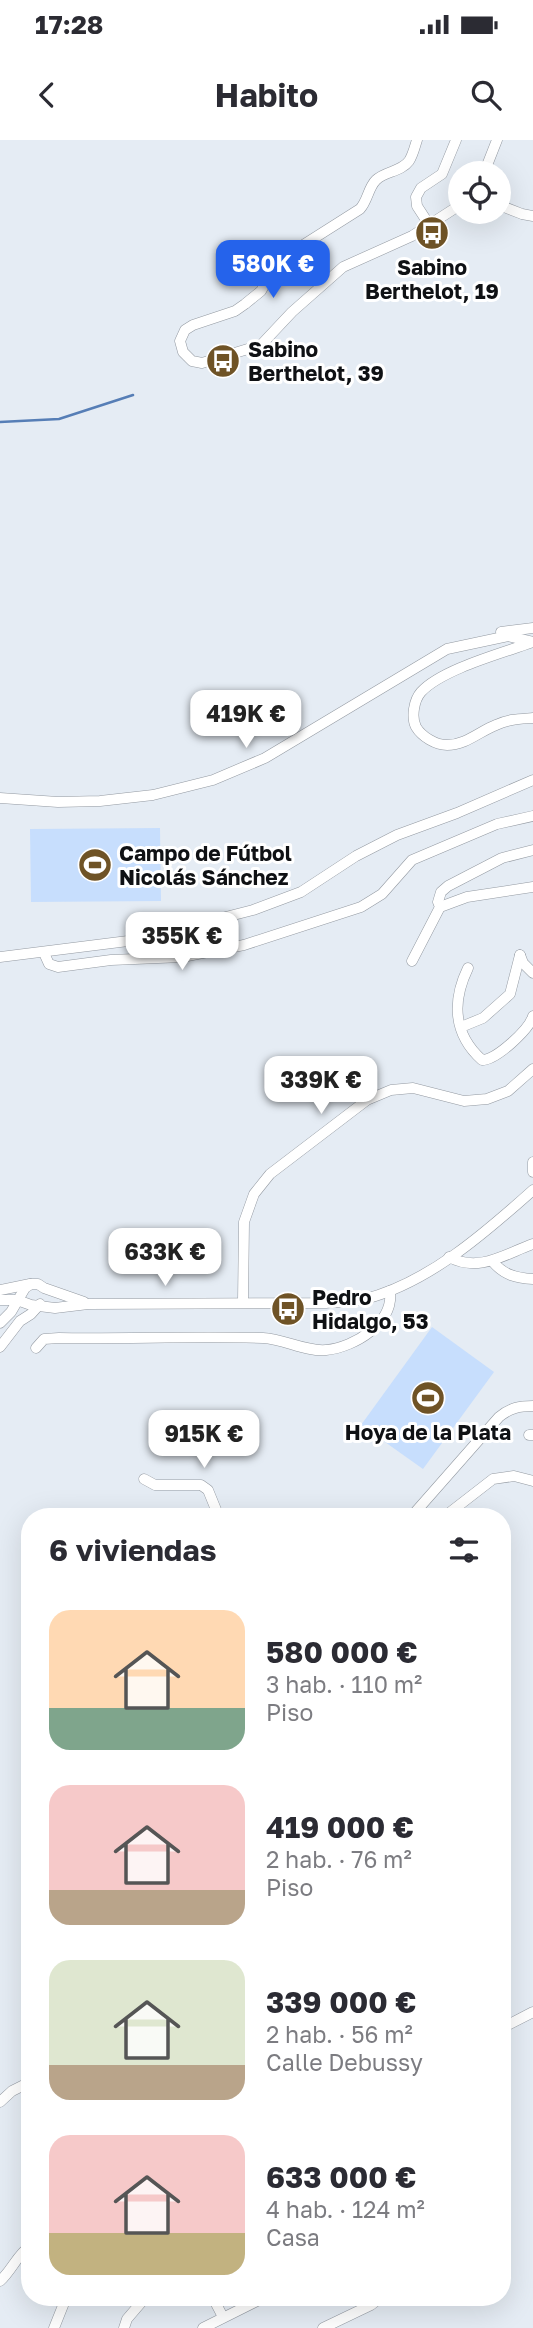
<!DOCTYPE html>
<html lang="es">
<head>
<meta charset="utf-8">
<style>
  body { margin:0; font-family:"Golos Text",sans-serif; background:#f7f7f7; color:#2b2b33; height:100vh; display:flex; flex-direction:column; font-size:26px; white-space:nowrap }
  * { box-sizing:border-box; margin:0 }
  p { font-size:23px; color:#7c7c81 }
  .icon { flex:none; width:38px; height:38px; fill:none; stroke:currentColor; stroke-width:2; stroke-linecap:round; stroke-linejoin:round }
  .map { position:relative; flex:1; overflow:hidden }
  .drawer { position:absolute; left:21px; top:1368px; width:490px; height:798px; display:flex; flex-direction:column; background:#fff; border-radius:28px; box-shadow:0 7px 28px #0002 }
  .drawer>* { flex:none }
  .fabs { position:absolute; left:448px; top:21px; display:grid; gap:14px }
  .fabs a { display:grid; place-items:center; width:63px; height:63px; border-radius:50%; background:#fff; box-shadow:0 7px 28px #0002; font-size:35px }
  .price { position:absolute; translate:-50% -60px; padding:0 16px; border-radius:14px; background:#fff; color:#222; font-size:23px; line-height:46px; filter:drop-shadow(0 2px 4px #0008) }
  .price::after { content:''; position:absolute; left:50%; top:42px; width:21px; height:16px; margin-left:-10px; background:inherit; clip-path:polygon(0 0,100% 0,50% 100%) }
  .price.active { background:#2563eb; color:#fff }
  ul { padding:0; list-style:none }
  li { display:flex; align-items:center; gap:21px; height:175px; padding:0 28px }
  li span { display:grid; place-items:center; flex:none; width:196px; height:140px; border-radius:21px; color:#555 }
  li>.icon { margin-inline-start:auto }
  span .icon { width:84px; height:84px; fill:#fffc; stroke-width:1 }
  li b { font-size:30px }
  h2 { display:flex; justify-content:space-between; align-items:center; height:84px; padding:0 28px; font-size:30px }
  .status { display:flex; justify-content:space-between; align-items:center; height:49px; padding:0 35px; background:#fff; direction:ltr }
  .status svg { height:19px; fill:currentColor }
  header { display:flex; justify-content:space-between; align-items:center; height:91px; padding:0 28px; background:#fff; font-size:32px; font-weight:700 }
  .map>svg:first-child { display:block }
  .green { fill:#c7defd }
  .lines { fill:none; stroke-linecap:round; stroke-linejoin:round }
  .stream { stroke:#567eb6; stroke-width:2.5 }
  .minor-casing { stroke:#9399a1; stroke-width:11 }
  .minor { stroke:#fff; stroke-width:10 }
  .labels { text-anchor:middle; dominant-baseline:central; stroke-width:6; stroke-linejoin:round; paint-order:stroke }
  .poi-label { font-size:21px; font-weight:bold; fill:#0f1114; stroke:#fff; text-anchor:start }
</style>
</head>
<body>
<div class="status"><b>17:28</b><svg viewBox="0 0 49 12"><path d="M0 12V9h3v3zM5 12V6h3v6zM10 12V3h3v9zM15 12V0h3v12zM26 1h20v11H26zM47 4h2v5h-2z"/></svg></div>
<header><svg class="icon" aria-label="back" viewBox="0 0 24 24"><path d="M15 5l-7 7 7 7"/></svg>Habito<svg class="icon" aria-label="search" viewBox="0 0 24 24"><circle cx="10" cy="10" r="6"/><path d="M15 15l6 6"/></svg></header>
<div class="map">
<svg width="533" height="2188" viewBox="0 0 533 2188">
  <rect width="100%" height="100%" fill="#e5ecf4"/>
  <g class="green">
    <path d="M160 688 161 761 31 762 30 689Z"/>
    <path d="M432 1187 494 1232 423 1329 361 1285Z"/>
  </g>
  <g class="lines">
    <path class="stream" d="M0 282 59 279 133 255"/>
    <g class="minor-casing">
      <g id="minor">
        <path d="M417 0C415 6 413 15 409 21 401 32 385 31 376 40 368 48 368 60 360 69L278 121 261 151 245 164 235 171 193 185 185 190 180 201 183 212 192 221 202 223 261 205 292 172 343 127 412 96 460 65"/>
        <path d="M484 33 497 0"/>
        <path d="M499 65 522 74 533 76"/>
        <path d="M430 86 417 66 416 57 421 48 442 34 456 0"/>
        <path d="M501 492 533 488"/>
        <path d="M533 502C503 513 442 529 421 552 414 560 411 577 416 587 422 597 436 605 447 605 466 605 480 591 496 585 508 579 520 579 533 578"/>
        <path d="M0 658 58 662 100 661 153 655 213 640 265 618 447 509 508 496 533 502"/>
        <path d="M440 767 467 757 533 747"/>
        <path d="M44 813 49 824 58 827 111 820 182 817 244 805 361 767 382 754 412 720 497 684 533 676"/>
        <path d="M520 815 523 823 533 833"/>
        <path d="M0 817 136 800 253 770 301 752 356 716 397 695 457 673 533 640"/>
        <path d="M412 821 440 767 438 762 441 752 448 746 502 718 533 710"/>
        <path d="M468 828C452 861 453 894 482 920 496 920 529 890 533 876"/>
        <path d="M461 887 483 878 510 854 520 815"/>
        <path d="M533 1022V1032"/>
        <path d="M449 1117C479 1133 505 1114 533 1104"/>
        <path d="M493 1122C504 1135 516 1138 533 1139"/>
        <path d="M0 1150 30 1144"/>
        <path d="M0 1160H17L31 1165 55 1168 88 1164 326 1163C339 1162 352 1162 365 1159 428 1143 485 1093 533 1050"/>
        <path d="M243 1162 244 1082 254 1054 270 1034 367 960 391 950 413 948 464 961 487 959 508 951 533 929"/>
        <path d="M0 1183 11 1172 25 1148 31 1144H38L44 1148 84 1162"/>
        <path d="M0 1207 20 1181 31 1174 40 1164"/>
        <path d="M36 1208 44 1199 59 1198C127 1199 195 1196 263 1198 284 1199 306 1212 326 1210 355 1207 394 1183 390 1151"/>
        <path d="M529 1295H533"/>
        <path d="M144 1339 155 1345H201L208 1350 219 1377"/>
        <path d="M411 1377 499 1277C510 1268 519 1266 533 1266"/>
        <path d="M444 1377 493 1339 514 1336 533 1341"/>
        <path d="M502 1888 533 1872"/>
        <path d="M0 1962 12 1951 30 1942"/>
        <path d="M0 2141C12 2130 17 2115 30 2106"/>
        <path d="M213 2158 223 2177"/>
        <path d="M54 2188 66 2158"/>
        <path d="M124 2188 127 2179 145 2158"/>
        <path d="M203 2188 263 2158"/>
        <path d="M323 2188 371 2165 380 2158"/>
      </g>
    </g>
    <use href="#minor" class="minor"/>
  </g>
  <defs>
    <g id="bus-disc" transform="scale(1.75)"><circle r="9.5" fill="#6f5326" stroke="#fff"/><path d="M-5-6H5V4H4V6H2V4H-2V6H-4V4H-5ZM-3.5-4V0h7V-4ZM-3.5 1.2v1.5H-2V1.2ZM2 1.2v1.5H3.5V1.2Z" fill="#fff"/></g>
    <g id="stadium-disc" transform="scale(1.75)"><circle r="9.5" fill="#6f5326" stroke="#fff"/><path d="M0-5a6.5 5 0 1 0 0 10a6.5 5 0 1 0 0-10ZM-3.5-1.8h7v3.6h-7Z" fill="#fff"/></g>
  </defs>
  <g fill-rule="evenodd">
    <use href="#bus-disc" x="432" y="93"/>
    <use href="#bus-disc" x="223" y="221"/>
    <use href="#stadium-disc" x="95" y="725"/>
    <use href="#bus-disc" x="288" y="1169"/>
    <use href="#stadium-disc" x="428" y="1258"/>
  </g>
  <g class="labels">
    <g class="poi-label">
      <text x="432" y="127" text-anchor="middle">Sabino<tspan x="432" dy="24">Berthelot, 19</tspan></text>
      <text x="248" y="209">Sabino<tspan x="248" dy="24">Berthelot, 39</tspan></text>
      <text x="119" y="713">Campo de Fútbol<tspan x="119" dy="24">Nicolás Sánchez</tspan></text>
      <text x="312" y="1157">Pedro<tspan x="312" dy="24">Hidalgo, 53</tspan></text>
      <text x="428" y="1292" text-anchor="middle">Hoya de la Plata</text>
    </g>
  </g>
</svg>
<div class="fabs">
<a><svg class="icon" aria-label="locate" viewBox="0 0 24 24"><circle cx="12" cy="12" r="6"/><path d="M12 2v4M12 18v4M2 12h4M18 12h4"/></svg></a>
</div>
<b class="price active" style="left:273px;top:160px">580K €</b>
<b class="price" style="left:246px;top:610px">419K €</b>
<b class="price" style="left:182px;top:832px">355K €</b>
<b class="price" style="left:321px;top:976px">339K €</b>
<b class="price" style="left:165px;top:1148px">633K €</b>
<b class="price" style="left:204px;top:1330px">915K €</b>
<section class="drawer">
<h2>6 viviendas<svg class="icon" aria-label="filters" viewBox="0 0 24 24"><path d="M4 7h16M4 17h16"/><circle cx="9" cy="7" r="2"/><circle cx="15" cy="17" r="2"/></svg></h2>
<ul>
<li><span style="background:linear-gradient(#ffd9b3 70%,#7fa58c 0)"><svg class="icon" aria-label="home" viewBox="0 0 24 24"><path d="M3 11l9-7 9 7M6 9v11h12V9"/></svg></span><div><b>580 000 €</b><p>3 hab. · 110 m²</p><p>Piso</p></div></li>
<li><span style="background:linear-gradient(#f6c9c9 75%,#b9a48a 0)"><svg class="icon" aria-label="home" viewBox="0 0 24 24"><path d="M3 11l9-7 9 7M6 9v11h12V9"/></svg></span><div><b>419 000 €</b><p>2 hab. · 76 m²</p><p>Piso</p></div></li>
<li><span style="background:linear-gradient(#dfe7d0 75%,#b9a48a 0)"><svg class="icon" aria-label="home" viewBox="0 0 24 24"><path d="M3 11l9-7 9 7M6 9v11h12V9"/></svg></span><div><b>339 000 €</b><p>2 hab. · 56 m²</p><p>Calle Debussy</p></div></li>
<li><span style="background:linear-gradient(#f6c9c9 70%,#c2b280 0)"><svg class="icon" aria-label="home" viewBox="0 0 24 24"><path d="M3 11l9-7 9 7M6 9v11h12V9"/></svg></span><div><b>633 000 €</b><p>4 hab. · 124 m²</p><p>Casa</p></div></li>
</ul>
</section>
</div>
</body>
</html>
